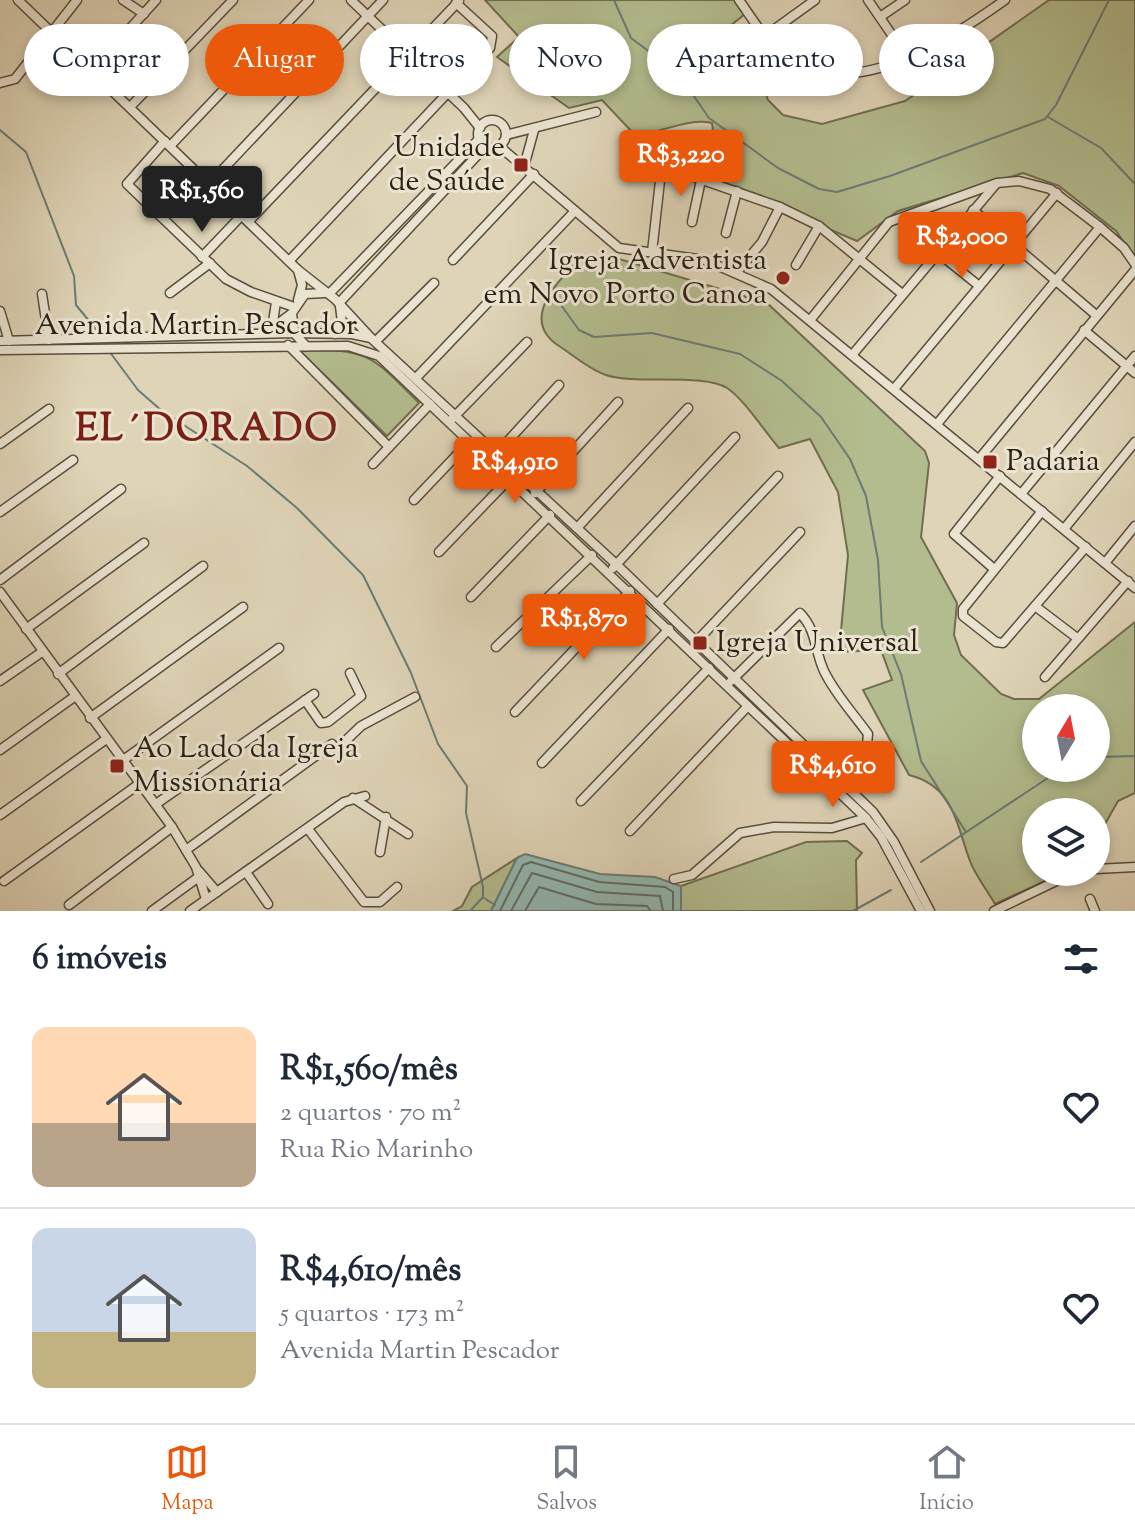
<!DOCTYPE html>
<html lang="pt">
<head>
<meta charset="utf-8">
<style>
  body { margin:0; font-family:"Sorts Mill Goudy",serif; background:#f2f2f3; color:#1f2937; height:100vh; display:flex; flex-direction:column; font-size:30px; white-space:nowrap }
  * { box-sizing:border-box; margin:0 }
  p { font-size:26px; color:#747a83 }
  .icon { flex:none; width:44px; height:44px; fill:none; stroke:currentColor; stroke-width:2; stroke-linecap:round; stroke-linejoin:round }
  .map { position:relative; height:911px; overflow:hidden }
  .sheet { display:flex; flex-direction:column; background:#fff; flex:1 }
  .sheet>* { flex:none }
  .guide { position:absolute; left:24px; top:24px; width:1088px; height:72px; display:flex; gap:16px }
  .needle { width:52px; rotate:10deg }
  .fabs { position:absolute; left:1022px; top:694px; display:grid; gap:16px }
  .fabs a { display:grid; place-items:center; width:88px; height:88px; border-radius:50%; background:#fff; box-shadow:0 4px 12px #0003; font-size:40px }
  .price { position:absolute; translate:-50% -68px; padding:0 18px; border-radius:8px; background:#ea580c; color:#fff; font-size:26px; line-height:52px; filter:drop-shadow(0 2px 4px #0008) }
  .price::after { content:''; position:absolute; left:50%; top:48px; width:24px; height:18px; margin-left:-12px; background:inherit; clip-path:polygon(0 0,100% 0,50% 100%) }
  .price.active { background:#222; color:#fff }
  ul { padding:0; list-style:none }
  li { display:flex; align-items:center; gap:24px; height:200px; padding:0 32px }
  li+li { border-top:2px solid #e0e1e3 }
  li span { display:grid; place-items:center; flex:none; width:224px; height:160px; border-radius:16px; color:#555 }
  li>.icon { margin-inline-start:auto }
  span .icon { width:96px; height:96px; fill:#fffc; stroke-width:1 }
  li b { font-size:34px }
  h2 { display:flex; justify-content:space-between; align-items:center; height:96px; padding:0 32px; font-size:34px }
  .chip { padding:0 28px; border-radius:36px; background:#fff; box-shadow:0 4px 12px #0003; font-size:28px; line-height:72px }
  .chip.active { background:#ea580c; color:#fff }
  .tab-bar { display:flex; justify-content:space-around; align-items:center; height:112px; border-top:2px solid #e0e1e3; background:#fff; font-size:22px; color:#747a83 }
  .tab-bar a { display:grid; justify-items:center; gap:4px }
  .tab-bar .active { color:#ea580c }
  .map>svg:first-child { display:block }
  .green { fill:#b3bc8e; stroke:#706e51; stroke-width:2; fill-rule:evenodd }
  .water { fill:#93b8b2; stroke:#6a7c73; stroke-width:2 }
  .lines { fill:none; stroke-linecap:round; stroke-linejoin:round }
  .shore { stroke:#606c63; stroke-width:2 }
  .stream { stroke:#6a7c73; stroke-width:2 }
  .minor-casing { stroke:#594e3d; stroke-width:11 }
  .minor { stroke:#eae3d0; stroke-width:8 }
  .poi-dot { fill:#8f2418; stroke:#eae3d0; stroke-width:3 }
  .labels { text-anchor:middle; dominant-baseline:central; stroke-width:6; stroke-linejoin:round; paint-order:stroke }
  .poi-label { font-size:30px; fill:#2c2114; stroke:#eae3d0; text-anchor:start }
  .street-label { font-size:30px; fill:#2c2114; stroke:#eae3d0 }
  .district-label { font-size:38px; font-weight:bold; letter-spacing:2px; fill:#7a1f14; stroke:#eae3d0 }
</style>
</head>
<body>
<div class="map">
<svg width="1135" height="911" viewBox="0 0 1135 911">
  <rect width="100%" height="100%" fill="#dfd4b7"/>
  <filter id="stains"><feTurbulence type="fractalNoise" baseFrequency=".0025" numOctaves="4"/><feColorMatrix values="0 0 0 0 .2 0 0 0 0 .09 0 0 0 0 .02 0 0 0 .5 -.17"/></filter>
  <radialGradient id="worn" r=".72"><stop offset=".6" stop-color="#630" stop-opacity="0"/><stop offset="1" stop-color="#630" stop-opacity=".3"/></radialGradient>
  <g class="green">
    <path d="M485 0H735L745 14 725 30 763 85 768 100 783 115 822 124 905 101 1049 0H1135V258L1116 231 1059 186 1023 173 898 211 857 241 709 178C707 158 716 143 712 123 686 117 660 135 634 134L602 100 569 108 497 57 519 37Z"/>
    <path d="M581 258H616L767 303 925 451 929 463 921 537 957 603 954 635 961 655 1001 694 1014 699H1039L1135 622V793L1118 801 1096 840V812H1036V872H1064L995 904C987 890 975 875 970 861 956 824 954 786 909 775L863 690 892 680 881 650 839 652 848 555 838 492 810 439 779 448C765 432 743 398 727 388 704 373 636 385 606 375 590 370 573 355 559 346 519 320 557 281 581 258ZM1036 708H1096V768H1036Z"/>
    <path d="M298 349C369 350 370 353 419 403L387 436Z"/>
    <path d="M847 841 862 853 856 860 857 911H681V886L806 842Z"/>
    <path d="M517 858 491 911H453L462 906 472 887Z"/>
  </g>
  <path class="water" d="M525 854 600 874 655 877 681 886V911H491L517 858Z"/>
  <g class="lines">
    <g class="shore">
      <path d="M500 911 523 865 531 862 599 882 665 887 673 892V911"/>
      <path d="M511 911 532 873 597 892 660 896 663 911"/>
      <path d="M525 911 539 887 596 904 647 906 651 911"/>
    </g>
    <g class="stream">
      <path d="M614 0 631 38 678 73 709 118 778 168 819 189 837 192 890 176 1045 119 1056 105 1109 0"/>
      <path d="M1048 117 1101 148 1135 184"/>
      <path d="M0 130 26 152 74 276 76 305 99 333"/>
      <path d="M551 291 579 330 594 337 652 333 740 354 782 381 821 417 850 459 866 496 878 560 882 627 901 674 921 761 966 832"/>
      <path d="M109 351 138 390 162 411 247 466 297 508 363 575 411 673 438 744 467 786 466 813 483 887V897L470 911"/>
      <path d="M1096 757 1135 756"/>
      <path d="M921 862 1063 768"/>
      <path d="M484 898 495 905"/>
      <path d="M853 911 891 890"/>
    </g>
    <g class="minor-casing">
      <g id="minor">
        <path d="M18 0 298 270 335 299 371 338"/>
        <path d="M123 0 144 14"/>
        <path d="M351 0 464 108 480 128"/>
        <path d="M739 0C754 21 768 46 791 60 857 102 951 38 1005 0"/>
        <path d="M868 0 907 57"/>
        <path d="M880 17 905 0"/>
        <path d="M765 36 815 0"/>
        <path d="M93 69 156 0"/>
        <path d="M0 83 15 79 77 0"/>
        <path d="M131 106 233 0"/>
        <circle cx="492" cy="134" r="14"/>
        <path d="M506 135 596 112"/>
        <path d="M165 141 127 184 226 279 251 292 294 307"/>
        <path d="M171 145 309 0"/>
        <path d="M499 146 619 248 705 260 771 289 1135 588"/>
        <path d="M525 163 534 130"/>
        <path d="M210 183 383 0"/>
        <path d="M973 210 1096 315"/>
        <path d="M249 221 459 1"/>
        <path d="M692 222 701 180"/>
        <path d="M726 233 737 191"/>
        <path d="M652 252 661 172 677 171 780 207 819 226 901 293"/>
        <path d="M937 252 978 285"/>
        <path d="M202 257 242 215"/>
        <path d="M290 260 490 48 492 36 456 3"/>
        <path d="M453 260 534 174"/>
        <path d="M796 265 819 226"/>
        <path d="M298 270 302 285 298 300"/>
        <path d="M737 272 762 242 780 207"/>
        <path d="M170 293 210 263"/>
        <path d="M42 294 49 340"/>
        <path d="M329 294 479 139"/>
        <path d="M339 303 486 146"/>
        <path d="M0 311 9 341"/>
        <path d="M811 319 889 222 997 183 1019 181 1050 189 1100 227 1124 248 1135 264"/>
        <path d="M272 329 276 302"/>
        <path d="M1084 330 1135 373"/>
        <path d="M267 332 291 314"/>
        <path d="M335 334 342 322 340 306"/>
        <path d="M0 341 294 333 352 334 371 338 617 565 873 812 894 842 930 911"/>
        <path d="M376 341 434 283"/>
        <path d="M288 345 389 447"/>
        <path d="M306 346 294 333 292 313 305 294 324 293"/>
        <path d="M0 350 348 346 379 356 866 818 881 837 921 911"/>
        <path d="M853 354 996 184"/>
        <path d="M416 378 574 212"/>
        <path d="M894 389 1057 193"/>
        <path d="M452 419 527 342"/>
        <path d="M937 424 1100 227"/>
        <path d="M0 444 49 409"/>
        <path d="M496 454 559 385"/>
        <path d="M979 459 1135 270"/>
        <path d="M373 464 430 404"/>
        <path d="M535 493 618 402"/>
        <path d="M1021 494 1135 356"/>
        <path d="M414 500 470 441"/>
        <path d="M1042 511 963 609V616L996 642 1003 643 1086 547"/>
        <path d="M0 512 73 460"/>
        <path d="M577 528 688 408"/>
        <path d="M1064 529 1135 442"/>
        <path d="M439 552 510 478"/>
        <path d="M1105 563 1135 526"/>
        <path d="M613 568 735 437"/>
        <path d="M994 569 954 534 1000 476"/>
        <path d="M0 580 121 489"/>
        <path d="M0 592 172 827 196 867 206 899"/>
        <path d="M471 597 550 515"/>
        <path d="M657 604 778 476"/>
        <path d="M1035 606 1077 638"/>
        <path d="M26 629 144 543"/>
        <path d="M696 642 800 532"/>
        <path d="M496 647 592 555"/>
        <path d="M58 674 203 566"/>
        <path d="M1045 677 1128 581"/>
        <path d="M0 681 42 652"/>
        <path d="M731 681 800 613C817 631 814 649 824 671 835 694 853 713 868 734L867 744 838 776"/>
        <path d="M305 700 321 723 328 722 361 696 350 673"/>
        <path d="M515 712 630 591"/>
        <path d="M90 718 243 607"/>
        <path d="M327 748 336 750 361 726 415 697"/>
        <path d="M0 750 74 697"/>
        <path d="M122 761 279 648"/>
        <path d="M542 763 669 629"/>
        <path d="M353 798 408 834"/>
        <path d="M581 801 709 668"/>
        <path d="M156 804 314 694"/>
        <path d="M0 815 105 740"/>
        <path d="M308 829 364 902H380L397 887"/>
        <path d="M630 831 748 706"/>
        <path d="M186 850 332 744"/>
        <path d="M380 852 386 817"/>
        <path d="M1096 869 1135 867"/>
        <path d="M199 871 217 892"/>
        <path d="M246 872 268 904"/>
        <path d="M674 879 692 875 740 833 774 827 832 828 866 818"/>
        <path d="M4 881 139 784"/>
        <path d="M1090 899 1095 911"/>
        <path d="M69 905 172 827"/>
        <path d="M152 911 200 876"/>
        <path d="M190 911 344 802 365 796"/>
        <path d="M994 911 1075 872"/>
      </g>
    </g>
    <use href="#minor" class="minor"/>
  </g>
  <g class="poi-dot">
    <rect x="513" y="157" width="16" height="16" rx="4"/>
    <circle cx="783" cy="278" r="8"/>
    <rect x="982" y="454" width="16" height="16" rx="4"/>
    <rect x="692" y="635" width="16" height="16" rx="4"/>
    <rect x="109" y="758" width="16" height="16" rx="4"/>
  </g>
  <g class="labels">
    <g class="poi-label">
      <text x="505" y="148" text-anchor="end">Unidade<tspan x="505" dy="34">de Saúde</tspan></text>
      <text x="767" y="261" text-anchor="end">Igreja Adventista<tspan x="767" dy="34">em Novo Porto Canoa</tspan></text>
      <text x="1006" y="462">Padaria</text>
      <text x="716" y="643">Igreja Universal</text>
      <text x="133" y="749">Ao Lado da Igreja<tspan x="133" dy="34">Missionária</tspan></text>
    </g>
    <g class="street-label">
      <text x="196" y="326">Avenida Martin Pescador</text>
    </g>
    <g class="district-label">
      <text x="207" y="431">EL´DORADO</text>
    </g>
  </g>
  <rect width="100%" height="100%" filter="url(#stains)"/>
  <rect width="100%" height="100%" fill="url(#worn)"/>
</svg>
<div class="fabs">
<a><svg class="needle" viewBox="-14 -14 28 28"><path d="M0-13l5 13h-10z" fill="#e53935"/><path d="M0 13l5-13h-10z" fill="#747a83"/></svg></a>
<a><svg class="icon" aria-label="layers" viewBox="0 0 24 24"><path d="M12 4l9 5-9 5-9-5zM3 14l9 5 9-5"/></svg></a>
</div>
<b class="price" style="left:681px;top:198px">R$3,220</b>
<b class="price active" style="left:202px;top:234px">R$1,560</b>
<b class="price" style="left:962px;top:280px">R$2,000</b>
<b class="price" style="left:515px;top:505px">R$4,910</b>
<b class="price" style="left:584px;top:662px">R$1,870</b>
<b class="price" style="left:833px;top:809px">R$4,610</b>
<div class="guide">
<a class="chip">Comprar</a>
<a class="chip active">Alugar</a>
<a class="chip">Filtros</a>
<a class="chip">Novo</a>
<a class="chip">Apartamento</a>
<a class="chip">Casa</a>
</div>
</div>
<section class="sheet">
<h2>6 imóveis<svg class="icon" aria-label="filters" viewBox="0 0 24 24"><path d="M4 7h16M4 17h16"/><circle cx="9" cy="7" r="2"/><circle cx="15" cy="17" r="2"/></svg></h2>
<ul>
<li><span style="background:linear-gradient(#ffd9b3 60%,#b9a48a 0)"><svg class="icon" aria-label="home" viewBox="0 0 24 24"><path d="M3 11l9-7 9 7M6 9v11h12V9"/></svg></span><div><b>R$1,560/mês</b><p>2 quartos · 70 m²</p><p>Rua Rio Marinho</p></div><svg class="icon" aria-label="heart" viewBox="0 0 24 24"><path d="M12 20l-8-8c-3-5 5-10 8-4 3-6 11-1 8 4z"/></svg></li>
<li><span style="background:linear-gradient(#c9d6e8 65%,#c2b280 0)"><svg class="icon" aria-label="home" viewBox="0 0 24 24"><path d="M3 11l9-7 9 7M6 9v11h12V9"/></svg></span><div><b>R$4,610/mês</b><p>5 quartos · 173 m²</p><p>Avenida Martin Pescador</p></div><svg class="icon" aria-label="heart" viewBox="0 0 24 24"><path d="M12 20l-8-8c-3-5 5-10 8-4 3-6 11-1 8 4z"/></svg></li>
</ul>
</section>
<nav class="tab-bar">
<a class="active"><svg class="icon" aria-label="map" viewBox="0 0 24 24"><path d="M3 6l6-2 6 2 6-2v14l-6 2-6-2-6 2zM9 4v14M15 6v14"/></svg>Mapa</a>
<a><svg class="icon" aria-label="saved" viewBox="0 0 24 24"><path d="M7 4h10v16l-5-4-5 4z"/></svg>Salvos</a>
<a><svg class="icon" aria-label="home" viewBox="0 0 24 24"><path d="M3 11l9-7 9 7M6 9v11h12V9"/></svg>Início</a>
</nav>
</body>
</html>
